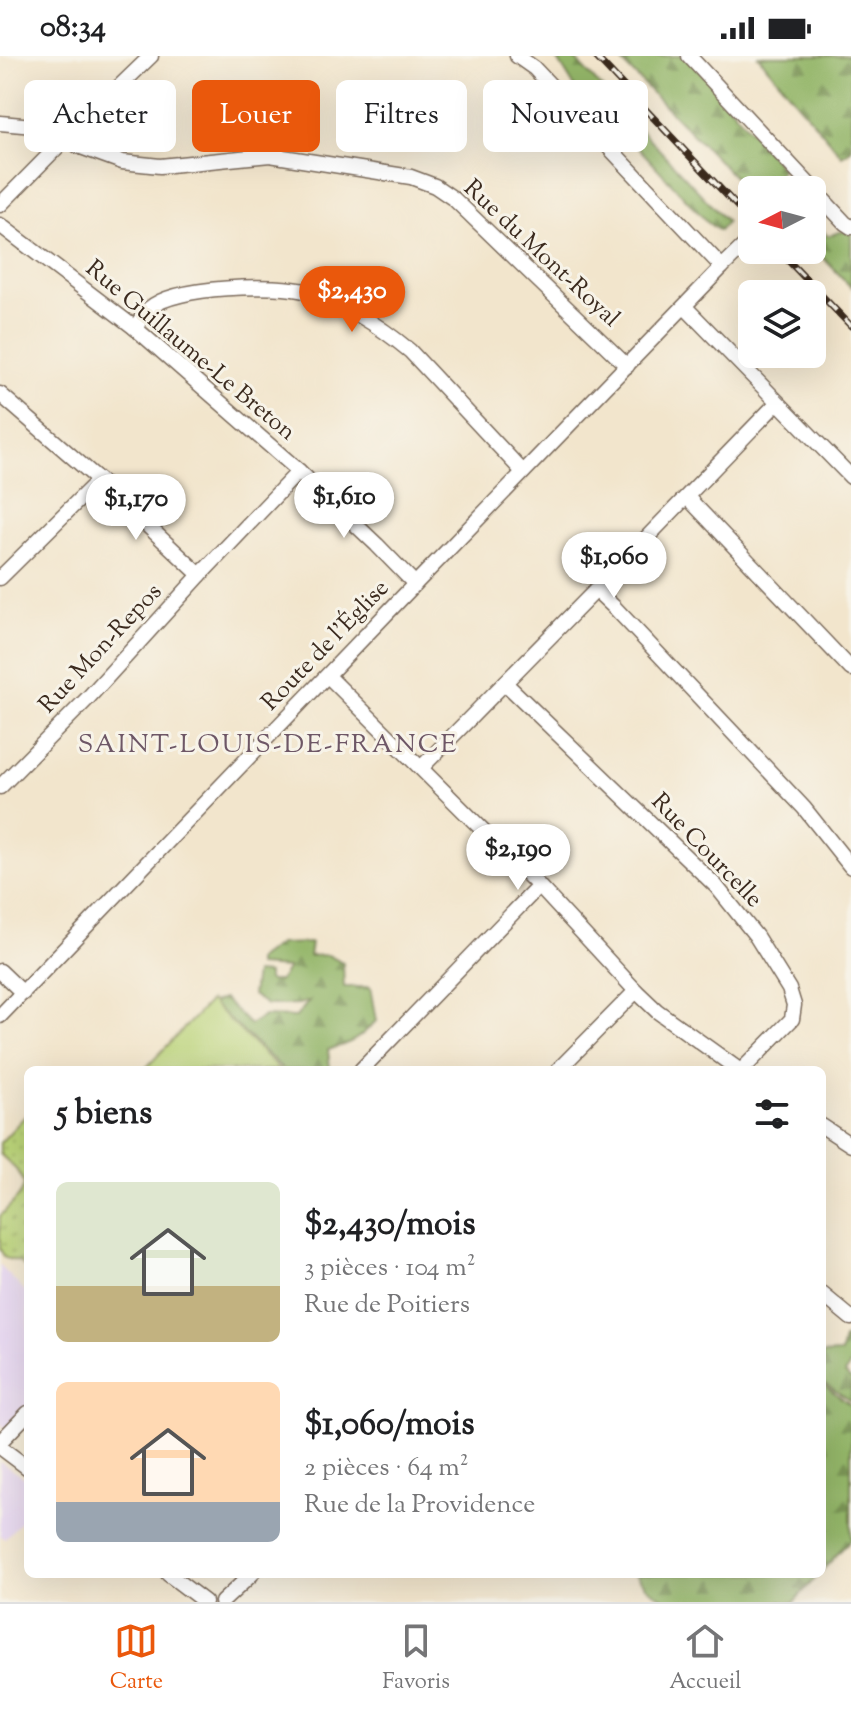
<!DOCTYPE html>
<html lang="fr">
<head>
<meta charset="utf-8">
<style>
  body { margin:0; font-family:"Sorts Mill Goudy",serif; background:#f6f6f6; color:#202124; height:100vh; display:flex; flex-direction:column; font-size:30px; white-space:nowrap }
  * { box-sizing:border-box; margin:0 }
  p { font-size:26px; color:#757577 }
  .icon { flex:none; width:44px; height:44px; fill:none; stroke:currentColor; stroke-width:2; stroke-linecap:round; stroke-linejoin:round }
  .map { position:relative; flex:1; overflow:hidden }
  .drawer { position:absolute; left:24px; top:1010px; width:802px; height:512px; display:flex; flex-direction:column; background:#fff; border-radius:12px; box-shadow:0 8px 32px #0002 }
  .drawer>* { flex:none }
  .hud { position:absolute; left:24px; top:24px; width:804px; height:72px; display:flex; gap:16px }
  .needle { width:52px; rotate:264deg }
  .fabs { position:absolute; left:738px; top:120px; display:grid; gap:16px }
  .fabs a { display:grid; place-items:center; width:88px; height:88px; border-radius:12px; background:#fff; box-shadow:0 8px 32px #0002; font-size:40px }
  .price { position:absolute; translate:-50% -68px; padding:0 18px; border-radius:28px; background:#fff; color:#222; font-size:26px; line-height:52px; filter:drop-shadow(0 2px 4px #0008) }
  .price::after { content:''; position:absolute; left:50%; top:48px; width:24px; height:18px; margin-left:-12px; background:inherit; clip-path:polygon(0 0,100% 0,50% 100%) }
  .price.selected { background:#ea580c; color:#fff }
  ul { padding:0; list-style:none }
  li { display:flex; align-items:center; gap:24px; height:200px; padding:0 32px }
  li span { display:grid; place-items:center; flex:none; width:224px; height:160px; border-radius:12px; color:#555 }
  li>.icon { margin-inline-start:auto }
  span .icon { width:96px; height:96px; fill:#fffc; stroke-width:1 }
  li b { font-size:34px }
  h2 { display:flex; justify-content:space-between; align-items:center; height:96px; padding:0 32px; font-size:34px }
  .chip { padding:0 28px; border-radius:12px; background:#fff; box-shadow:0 8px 32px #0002; font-size:28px; line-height:72px }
  .chip.selected { background:#ea580c; color:#fff }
  .status { display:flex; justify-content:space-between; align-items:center; height:56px; padding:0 40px; background:#fff; direction:ltr }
  .status svg { height:22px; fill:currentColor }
  .tabs { display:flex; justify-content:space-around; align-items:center; height:112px; border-top:2px solid #e0e0e0; background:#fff; font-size:22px; color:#757577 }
  .tabs a { display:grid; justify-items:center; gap:4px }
  .tabs .selected { color:#ea580c }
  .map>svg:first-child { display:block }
  .built { fill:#e4d3f1 }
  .grass { fill:url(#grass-dots); stroke:#7a7e4b; stroke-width:2 }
  .forest { fill:url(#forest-firs); stroke:#677043; stroke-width:2 }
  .pitch { fill:#bad378; stroke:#7a7e4b; stroke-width:2 }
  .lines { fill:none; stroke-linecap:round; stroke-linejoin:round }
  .minor-casing { stroke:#7b6b5b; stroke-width:17 }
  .minor { stroke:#fff; stroke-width:14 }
  .rail-casing { stroke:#3b2a1e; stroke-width:7 }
  .rail { stroke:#f7f3e8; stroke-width:4; stroke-dasharray:12; stroke-linecap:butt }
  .labels { text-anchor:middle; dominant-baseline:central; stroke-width:6; stroke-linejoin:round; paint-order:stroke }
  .street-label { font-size:24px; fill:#3b2a1e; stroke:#f7f3e8 }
  .neighbourhood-label { font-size:26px; letter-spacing:2px; fill:#6e5766; stroke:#f7f3e8 }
</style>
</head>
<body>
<div class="status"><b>08:34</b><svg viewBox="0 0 49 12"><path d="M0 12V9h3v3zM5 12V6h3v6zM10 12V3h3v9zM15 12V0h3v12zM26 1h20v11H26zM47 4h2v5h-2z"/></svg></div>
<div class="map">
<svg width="851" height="1546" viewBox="0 0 851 1546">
  <defs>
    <pattern id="grass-dots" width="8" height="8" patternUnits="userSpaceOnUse" patternTransform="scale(2)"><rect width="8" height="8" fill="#bad378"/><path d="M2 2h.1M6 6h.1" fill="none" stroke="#a1b567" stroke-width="1.8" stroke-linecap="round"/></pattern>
    <pattern id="forest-firs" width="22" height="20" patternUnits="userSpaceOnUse" patternTransform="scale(2)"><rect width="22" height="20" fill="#93b568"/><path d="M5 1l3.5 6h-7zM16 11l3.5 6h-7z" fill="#799355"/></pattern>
  </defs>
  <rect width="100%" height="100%" fill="#f7f3e8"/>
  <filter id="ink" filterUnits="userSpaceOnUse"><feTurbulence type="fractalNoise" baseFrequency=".0125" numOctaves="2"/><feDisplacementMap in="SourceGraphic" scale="16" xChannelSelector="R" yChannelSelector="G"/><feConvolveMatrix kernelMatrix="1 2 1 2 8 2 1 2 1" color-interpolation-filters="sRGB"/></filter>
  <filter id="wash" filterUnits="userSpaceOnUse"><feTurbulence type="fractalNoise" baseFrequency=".006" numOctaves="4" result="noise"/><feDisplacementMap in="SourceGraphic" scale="32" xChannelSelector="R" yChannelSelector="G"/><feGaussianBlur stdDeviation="1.8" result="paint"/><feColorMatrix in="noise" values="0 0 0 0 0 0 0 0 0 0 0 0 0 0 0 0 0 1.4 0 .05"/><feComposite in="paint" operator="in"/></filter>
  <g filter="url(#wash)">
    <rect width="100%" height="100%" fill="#f2e5cc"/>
    <g class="built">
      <path d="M0 1210 28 1238V1357L11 1375 0 1368Z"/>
      <path d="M0 1406 28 1424V1458L4 1483 0 1479Z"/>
    </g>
    <path class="grass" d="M28 1057V1214L20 1206 5 1202 0 1193V1160C30 1130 33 1128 0 1098V1087Z"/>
    <g class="forest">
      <path d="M553 0H572L727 166 719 175 707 166 625 77 582 43 558 4Z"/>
      <path d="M616 0H688L782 113 765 134H752V139Z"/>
      <path d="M758 0H849L851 15V94L842 100Z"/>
      <path d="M812 160 827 180 843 175 851 178V231L812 190Z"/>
      <path d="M311 887 309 900 328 899 343 907 344 931H370L376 965C359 983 352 987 328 994L330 1012 326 1014H284L212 947 224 943 250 969 264 960 296 961 309 945 295 949H267L252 939 255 917 268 918V925H279L288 912 257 910V904L279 888Z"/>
      <path d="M851 1280V1307L845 1318 851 1324V1345L822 1326V1298L841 1297 844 1283Z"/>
      <path d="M822 1328 851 1349V1483L822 1515Z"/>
      <path d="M635 1518H819L794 1546H669L648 1532Z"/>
    </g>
    <path class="pitch" d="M210 945 212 947 280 1014H144Z"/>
  </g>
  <g filter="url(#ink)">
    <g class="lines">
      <g class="minor-casing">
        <g id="minor">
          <path d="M517 0 534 12 722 211"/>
          <path d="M689 0 845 167 851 171"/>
          <path d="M0 67 45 71 69 79 78 90 122 106 160 110 270 99 411 121 435 130 454 143 627 310"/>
          <path d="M0 149 69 79 151 0"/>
          <path d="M0 169 135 272 299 415 377 489 415 528"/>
          <path d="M685 251 851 421"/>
          <path d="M135 272C140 265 144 257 150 252 174 230 277 227 308 236 345 248 380 270 410 295L523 416"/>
          <path d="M0 338 99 424 200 519"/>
          <path d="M687 441 851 613"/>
          <path d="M0 522 99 424"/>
          <path d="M596 534 615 552 804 752 851 811"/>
          <path d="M328 620 539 830 636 935 657 955 739 1014"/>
          <path d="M505 627 716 830 756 880 789 933 794 949 792 963 742 1014"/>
          <path d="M421 712 596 534 777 347"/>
          <path d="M0 731 88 642 200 519 299 415"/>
          <path d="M0 915 23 937"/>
          <path d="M0 960 415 528 722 211 752 182"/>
          <path d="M361 1014 539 830"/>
          <path d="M558 1014 636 935"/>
          <path d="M822 1070 851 1089"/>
          <path d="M822 1238 851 1262"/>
          <path d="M0 1386 28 1357"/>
          <path d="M0 1391 28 1412"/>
          <path d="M168 1518 205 1546"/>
          <path d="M222 1546 252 1518"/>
        </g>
      </g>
      <use href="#minor" class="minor"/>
      <g class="rail-casing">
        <g id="rail">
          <path d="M595 0 752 166"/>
          <path d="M778 194 851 270"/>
        </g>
      </g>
      <use href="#rail" class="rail"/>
    </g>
  </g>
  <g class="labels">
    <g class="street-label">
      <text transform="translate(541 198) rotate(43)">Rue du Mont-Royal</text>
      <text transform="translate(190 295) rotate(40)">Rue Guillaume-Le Breton</text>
      <text transform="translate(326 590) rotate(-46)">Route de l'Église</text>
      <text transform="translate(101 593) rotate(-47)">Rue Mon-Repos</text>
      <text transform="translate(706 795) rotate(46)">Rue Courcelle</text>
    </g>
    <g class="neighbourhood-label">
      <text x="268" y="689">SAINT-LOUIS-DE-FRANCE</text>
    </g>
  </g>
</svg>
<div class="fabs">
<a><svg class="needle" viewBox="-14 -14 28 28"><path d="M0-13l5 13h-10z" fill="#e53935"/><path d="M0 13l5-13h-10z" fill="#757577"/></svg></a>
<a><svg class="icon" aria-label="layers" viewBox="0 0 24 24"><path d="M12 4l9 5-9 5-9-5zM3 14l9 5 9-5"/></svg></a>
</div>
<b class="price selected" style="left:352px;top:278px">$2,430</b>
<b class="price" style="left:344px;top:484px">$1,610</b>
<b class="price" style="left:136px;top:486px">$1,170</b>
<b class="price" style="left:614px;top:544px">$1,060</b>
<b class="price" style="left:518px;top:836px">$2,190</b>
<div class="hud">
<a class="chip">Acheter</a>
<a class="chip selected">Louer</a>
<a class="chip">Filtres</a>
<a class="chip">Nouveau</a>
</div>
<section class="drawer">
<h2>5 biens<svg class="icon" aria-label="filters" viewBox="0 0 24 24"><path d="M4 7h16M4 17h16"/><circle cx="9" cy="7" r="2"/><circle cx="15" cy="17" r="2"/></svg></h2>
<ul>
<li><span style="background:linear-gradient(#dfe7d0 65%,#c2b280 0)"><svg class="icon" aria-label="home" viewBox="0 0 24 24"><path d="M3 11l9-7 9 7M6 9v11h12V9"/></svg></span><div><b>$2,430/mois</b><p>3 pièces · 104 m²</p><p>Rue de Poitiers</p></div></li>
<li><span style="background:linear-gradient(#ffd9b3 75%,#9aa5b1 0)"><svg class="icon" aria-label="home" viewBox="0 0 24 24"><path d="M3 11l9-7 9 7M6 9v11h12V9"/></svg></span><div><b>$1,060/mois</b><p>2 pièces · 64 m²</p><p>Rue de la Providence</p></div></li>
</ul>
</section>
</div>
<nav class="tabs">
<a class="selected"><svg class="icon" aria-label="map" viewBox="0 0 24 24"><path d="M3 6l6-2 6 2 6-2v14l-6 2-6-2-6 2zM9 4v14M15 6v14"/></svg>Carte</a>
<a><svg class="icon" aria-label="saved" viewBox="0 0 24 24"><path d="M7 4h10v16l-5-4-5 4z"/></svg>Favoris</a>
<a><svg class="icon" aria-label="home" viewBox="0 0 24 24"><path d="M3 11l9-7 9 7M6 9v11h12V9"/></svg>Accueil</a>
</nav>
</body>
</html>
